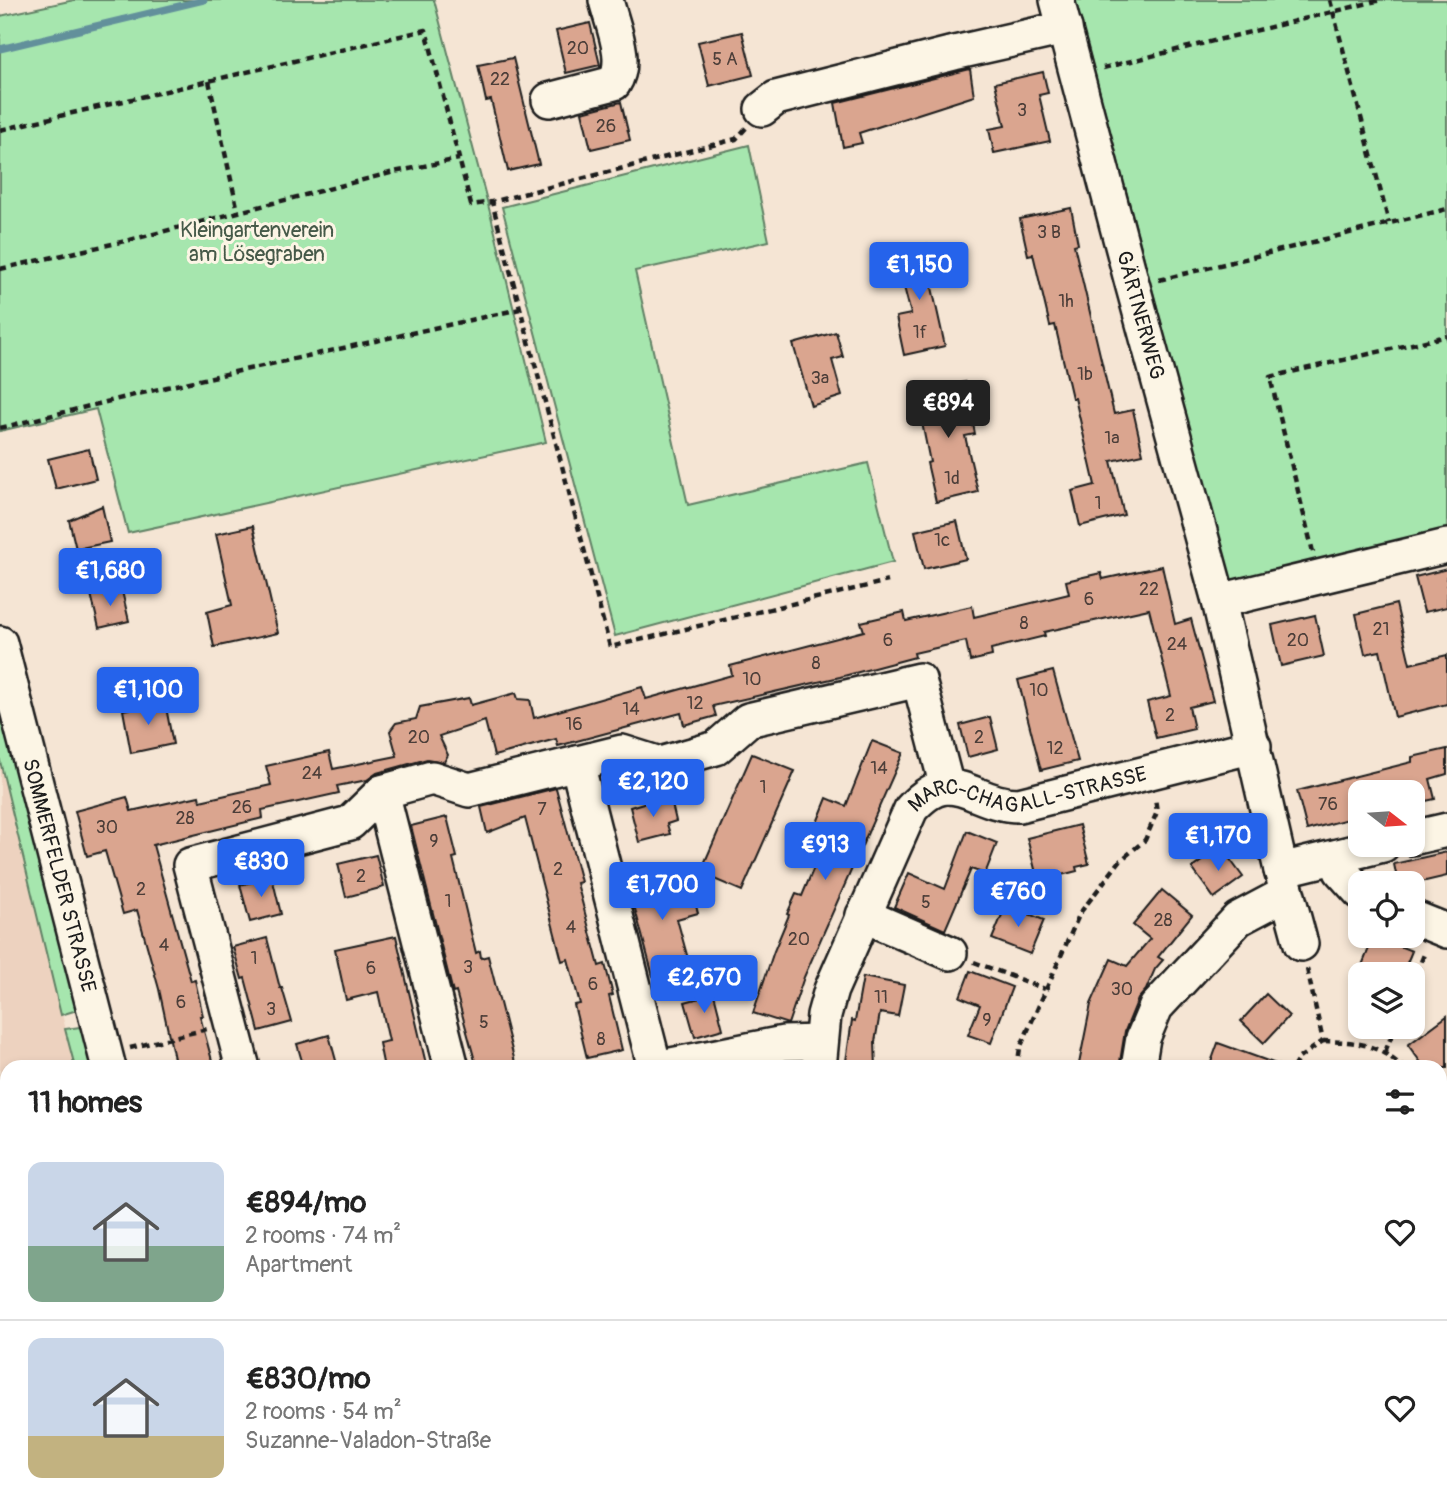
<!DOCTYPE html>
<html lang="en">
<head>
<meta charset="utf-8">
<style>
  body { margin:0; font-family:Pangolin,sans-serif; background:#f6f6f6; color:#222; height:100vh; display:flex; flex-direction:column; font-size:26px; white-space:nowrap }
  * { box-sizing:border-box; margin:0 }
  p { font-size:23px; color:#767676 }
  .icon { flex:none; width:38px; height:38px; fill:none; stroke:currentColor; stroke-width:2; stroke-linecap:round; stroke-linejoin:round }
  .map { position:relative; flex:1; overflow:hidden }
  .details { position:absolute; left:0px; top:1060px; width:1447px; height:450px; display:flex; flex-direction:column; background:#fff; border-radius:21px 21px 0 0; box-shadow:0 4px 10px #0003 }
  .details>* { flex:none }
  .needle { width:46px; rotate:107deg }
  .tools { position:absolute; left:1348px; top:780px; display:grid; gap:14px }
  .tools a { display:grid; place-items:center; width:77px; height:77px; border-radius:14px; background:#fff; box-shadow:0 4px 10px #0003; font-size:35px }
  .price { position:absolute; translate:-50% -60px; padding:0 16px; border-radius:7px; background:#2563eb; color:#fff; font-size:23px; line-height:46px; filter:drop-shadow(0 2px 4px #0008) }
  .price::after { content:''; position:absolute; left:50%; top:42px; width:21px; height:16px; margin-left:-10px; background:inherit; clip-path:polygon(0 0,100% 0,50% 100%) }
  .price.active { background:#222; color:#fff }
  ul { padding:0; list-style:none }
  li { display:flex; align-items:center; gap:21px; height:175px; padding:0 28px }
  li+li { border-top:2px solid #e0e0e0 }
  li span { display:grid; place-items:center; flex:none; width:196px; height:140px; border-radius:14px; color:#555 }
  li>.icon { margin-inline-start:auto }
  span .icon { width:84px; height:84px; fill:#fffc; stroke-width:1 }
  li b { font-size:30px }
  h2 { display:flex; justify-content:space-between; align-items:center; height:84px; padding:0 28px; font-size:30px }
  .map>svg:first-child { display:block }
  .built { fill:#edd2bf }
  .green { fill:#a6e6ae; stroke:#618165; stroke-width:2 }
  .lines { fill:none; stroke-linecap:round; stroke-linejoin:round }
  .stream { stroke:#62909b; stroke-width:7 }
  .building { fill:#daa58f; stroke:#1c1c1c; stroke-width:2 }
  .minor-casing { stroke:#1c1c1c; stroke-width:38 }
  .major-casing { stroke:#1c1c1c; stroke-width:44 }
  .path { stroke:#1c1c1c; stroke-width:4.5; stroke-dasharray:7 5; stroke-linecap:butt }
  .minor { stroke:#fcf5e5; stroke-width:33 }
  .major { stroke:#fcf5e5; stroke-width:38 }
  .labels { text-anchor:middle; dominant-baseline:central; stroke-width:6; stroke-linejoin:round; paint-order:stroke }
  .number-label { font-size:18px; fill:#4c3e39 }
  .park-label { font-size:21px; fill:#455948; stroke:#fcf5e5 }
  .street-label { font-size:21px; fill:#1c1c1c; stroke:#fcf5e5 }
</style>
</head>
<body>
<div class="map">
<svg width="1447" height="1509" viewBox="0 0 1447 1509">
  <rect width="100%" height="100%" fill="#f5e5d4"/>
  <filter id="ink" filterUnits="userSpaceOnUse"><feTurbulence type="fractalNoise" baseFrequency=".0143" numOctaves="2"/><feDisplacementMap in="SourceGraphic" scale="14" xChannelSelector="R" yChannelSelector="G"/><feConvolveMatrix kernelMatrix="1 2 1 2 8 2 1 2 1" color-interpolation-filters="sRGB"/></filter>
  <g filter="url(#ink)">
    <g class="built">
      <path d="M0 761 75 1067 7 1068V1447L0 1445Z"/>
      <path d="M230 1503H597L599 1509H232Z"/>
    </g>
    <g class="green">
      <path d="M74 0H434L491 216 546 442 128 533 96 409 0 431V16Z"/>
      <path d="M1075 0H1447V531L1227 587 1179 390Z"/>
      <path d="M749 145 769 241 635 271 688 505 868 463 893 562 615 636 502 207Z"/>
      <path d="M0 715H6L77 1010 61 1015 0 761Z"/>
      <path d="M80 1027 89 1031 99 1067H75L65 1029Z"/>
      <path d="M0 1487 7 1489V1503H52L72 1509H0Z"/>
    </g>
    <g class="lines">
      <path class="stream" d="M0 49 204 0"/>
    </g>
    <g class="building">
      <path d="M590 23 600 65 566 73 556 31Z"/>
      <path d="M742 32 753 75 709 86 698 42Z"/>
      <path d="M513 58 539 164 508 171 491 100 486 101 478 65Z"/>
      <path d="M970 69 974 96 859 133 862 143 843 147 835 103Z"/>
      <path d="M1043 72 1048 93 1039 95 1050 141 994 153 989 129 1005 126 995 83Z"/>
      <path d="M621 102 630 140 591 149 582 112Z"/>
      <path d="M1071 208 1078 244 1074 245 1114 414 1133 410 1143 454 1111 461 1124 515 1080 526 1072 491 1095 485 1075 398H1072L1055 325 1050 326 1033 254 1028 255 1020 219Z"/>
      <path d="M927 244 937 282 931 283 945 346 904 355 896 317 911 314 895 252Z"/>
      <path d="M836 332 843 357 832 360 842 396 811 406 793 344Z"/>
      <path d="M965 382 975 434 965 436 978 492 936 502 927 463 930 462 916 393Z"/>
      <path d="M89 449 96 479 56 489 48 459Z"/>
      <path d="M102 506 110 542 76 549 69 520Z"/>
      <path d="M957 521 966 559 924 569 915 531Z"/>
      <path d="M253 526 278 633 214 647 207 612 232 605 216 534Z"/>
      <path d="M1162 566 1175 624 1191 619 1213 701 1189 707 1194 729 1156 738 1147 702 1171 696 1149 609 1044 632 1045 636 991 649 992 656 970 661 966 641 914 653 915 657 840 677 713 706 716 716 684 725 681 713 558 746 556 739 494 756 485 721 439 736 448 755 444 762 427 759 377 773 367 780 337 786 339 793 262 810 263 818 153 845 191 981 195 980 203 1016H200L214 1068H176L159 989 137 910 123 914 105 851 87 856 75 811 127 797 131 811 199 796 200 801 271 785 266 766 329 752 333 769 397 756 390 731 396 723 416 719 420 707 469 698 471 705 516 693 518 699 530 700 534 718 642 687 646 699 732 675 730 666 864 631 861 622 904 612 906 621 972 606 974 617 1069 594 1066 581 1101 573 1103 579Z"/>
      <path d="M1447 569V607L1424 612 1415 577Z"/>
      <path d="M121 587 129 621 99 628 91 594Z"/>
      <path d="M1396 604 1410 664 1447 655V704L1395 717 1380 651 1365 654 1356 614Z"/>
      <path d="M1315 615 1324 656 1281 666 1272 625Z"/>
      <path d="M1053 671 1078 761 1041 770 1018 680Z"/>
      <path d="M165 702 173 744 131 753 123 710Z"/>
      <path d="M990 717 998 749 968 757 960 725Z"/>
      <path d="M872 741 903 753 804 977 788 1024 753 1013 774 951 789 915 787 914 796 894 802 896 825 841 812 835 827 798 846 806Z"/>
      <path d="M1447 749V774L1430 779 1435 799 1412 804V793H1353L1359 816 1307 830 1297 791 1412 762V757Z"/>
      <path d="M752 754 795 771 742 891 700 873Z"/>
      <path d="M556 788 581 882 577 883 599 966 605 964 613 995 609 996 622 1050 587 1058 574 1005 580 1004 568 959 562 961 525 818 487 833 481 807Z"/>
      <path d="M660 798 661 802 671 800 676 821 667 824 670 834 639 842 630 807Z"/>
      <path d="M447 817 457 857 453 858 476 953 480 951 481 958 488 956 515 1062 491 1068H477L456 992 453 993 411 826Z"/>
      <path d="M1079 825 1089 864 1076 867 1077 871 1038 881 1027 838Z"/>
      <path d="M967 831 997 843 985 874 971 869 945 930 894 907 909 873 945 889Z"/>
      <path d="M1221 847 1243 877 1214 898 1192 868Z"/>
      <path d="M1447 852V876L1413 884H1398L1394 864Z"/>
      <path d="M376 855 384 887 346 897 338 864Z"/>
      <path d="M662 874 668 894 691 888 698 913 677 919 690 966 653 976 628 883Z"/>
      <path d="M272 877 281 914 250 922 240 885Z"/>
      <path d="M1162 890 1192 915 1158 957 1163 960 1155 969 1146 990 1138 999 1125 1031 1119 1068H1097L1079 1064 1091 1004 1111 959 1127 966 1150 939 1133 925Z"/>
      <path d="M1006 905 1044 920 1030 954 992 939Z"/>
      <path d="M396 936 409 992 427 1068H384L379 1043 389 1041 378 992 346 1000 335 949Z"/>
      <path d="M1374 936 1412 951 1402 975H1358Z"/>
      <path d="M267 938 280 988H282L292 1022 259 1031 245 978 242 979 233 947Z"/>
      <path d="M970 971 1012 987 991 1043 968 1035 980 1005 960 997Z"/>
      <path d="M863 977 904 985 898 1016 880 1013 875 1042 876 1068H845L852 1020 855 1021Z"/>
      <path d="M714 994 723 1029 695 1037 685 1002Z"/>
      <path d="M1266 994 1289 1016 1264 1043 1241 1021Z"/>
      <path d="M1447 1016V1068H1425L1408 1045Z"/>
      <path d="M329 1035 338 1068H304L297 1044Z"/>
      <path d="M1218 1043 1279 1065 1278 1068H1209Z"/>
    </g>
    <g class="lines">
      <g class="minor-casing">
        <g id="minor">
          <path id="s1" d="M1057 0 1133 287 1219 601 1281 870 1301 944"/>
          <path d="M549 100 614 83C629 60 612 25 606 0"/>
          <path d="M762 109 776 98 954 53 1065 28"/>
          <path d="M1219 601 1447 546"/>
          <path id="s2" d="M0 643 109 1068"/>
          <path d="M577 763 655 1068"/>
          <path d="M382 792 452 1068"/>
          <path d="M1412 838 1447 830"/>
          <path d="M1336 857 1341 871 1360 892"/>
          <path d="M1281 870 1383 845"/>
          <path d="M863 915 950 953"/>
          <path d="M1412 917 1447 931"/>
          <path d="M243 1068 190 865 350 823 382 792 432 778 469 790 622 752 660 764 716 748 748 720 919 680 947 787"/>
          <path d="M656 1068 784 1043 820 1042"/>
          <path id="s3" d="M819 1068 824 1015 831 990 911 809C953 762 971 805 1019 805L1254 746"/>
          <path d="M1138 1068 1143 1038 1156 1007 1238 919 1287 893"/>
          <path d="M1440 1474 1447 1500"/>
          <path d="M907 1503 909 1509"/>
          <path d="M199 1509 200 1503"/>
        </g>
      </g>
      <g class="major-casing">
        <g id="major">
          <path d="M0 1473 7 1476"/>
          <path d="M100 1503 121 1509"/>
        </g>
      </g>
      <g class="path">
        <path d="M1330 0 1389 223"/>
        <path d="M1103 68 1381 0"/>
        <path d="M209 81 238 211"/>
        <path d="M746 128 736 139 492 202 610 647 888 581"/>
        <path d="M0 130 426 30 471 205 492 202"/>
        <path d="M0 269 130 240 394 172 459 159"/>
        <path d="M1159 280 1447 209"/>
        <path d="M0 428 167 387 520 309"/>
        <path d="M1313 552 1270 377 1447 336"/>
        <path d="M974 962 1045 989"/>
        <path d="M1412 984 1425 952"/>
        <path d="M1323 1041C1360 1042 1375 1043 1404 1068"/>
        <path d="M130 1048 207 1029"/>
        <path d="M1385 1052 1395 1027"/>
        <path d="M1017 1068 1020 1048 1080 913 1120 861 1145 840 1157 812 1155 798"/>
        <path d="M1293 1068 1299 1058 1323 1041 1307 969"/>
        <path d="M1440 1088 1447 1083"/>
        <path d="M1440 1117 1447 1134"/>
        <path d="M1440 1315 1447 1308"/>
        <path d="M1440 1319 1447 1321"/>
        <path d="M1148 1503 1155 1509"/>
      </g>
      <use href="#minor" class="minor"/>
      <use href="#major" class="major"/>
    </g>
  </g>
  <g class="labels">
    <g class="number-label">
      <text x="578" y="48">20</text>
      <text x="725" y="59">5 A</text>
      <text x="500" y="79">22</text>
      <text x="1022" y="110">3</text>
      <text x="606" y="126">26</text>
      <text x="1049" y="232">3 B</text>
      <text x="1066" y="301">1h</text>
      <text x="920" y="332">1f</text>
      <text x="1085" y="374">1b</text>
      <text x="820" y="378">3a</text>
      <text x="1112" y="438">1a</text>
      <text x="952" y="478">1d</text>
      <text x="1098" y="503">1</text>
      <text x="942" y="540">1c</text>
      <text x="1149" y="589">22</text>
      <text x="1089" y="599">6</text>
      <text x="1024" y="623">8</text>
      <text x="1381" y="629">21</text>
      <text x="888" y="640">6</text>
      <text x="1298" y="640">20</text>
      <text x="1177" y="644">24</text>
      <text x="816" y="663">8</text>
      <text x="752" y="679">10</text>
      <text x="1039" y="690">10</text>
      <text x="695" y="703">12</text>
      <text x="631" y="709">14</text>
      <text x="1170" y="715">2</text>
      <text x="574" y="724">16</text>
      <text x="419" y="737">20</text>
      <text x="979" y="737">2</text>
      <text x="1055" y="748">12</text>
      <text x="879" y="768">14</text>
      <text x="312" y="773">24</text>
      <text x="763" y="787">1</text>
      <text x="1328" y="804">76</text>
      <text x="242" y="807">26</text>
      <text x="542" y="809">7</text>
      <text x="185" y="818">28</text>
      <text x="107" y="827">30</text>
      <text x="434" y="841">9</text>
      <text x="558" y="869">2</text>
      <text x="361" y="876">2</text>
      <text x="141" y="889">2</text>
      <text x="448" y="901">1</text>
      <text x="926" y="902">5</text>
      <text x="1163" y="920">28</text>
      <text x="571" y="927">4</text>
      <text x="799" y="939">20</text>
      <text x="164" y="945">4</text>
      <text x="254" y="958">1</text>
      <text x="468" y="967">3</text>
      <text x="371" y="968">6</text>
      <text x="593" y="984">6</text>
      <text x="1122" y="989">30</text>
      <text x="881" y="997">11</text>
      <text x="181" y="1002">6</text>
      <text x="271" y="1009">3</text>
      <text x="987" y="1020">9</text>
      <text x="484" y="1022">5</text>
      <text x="601" y="1039">8</text>
    </g>
    <g class="park-label">
      <text x="257" y="230">Kleingartenverein<tspan x="257" dy="24">am Lösegraben</tspan></text>
    </g>
    <g class="street-label">
      <text stroke="none"><textPath href="#s1" startOffset="326">GÄRTNERWEG</textPath></text>
      <text stroke="none"><textPath href="#s3" startOffset="402">MARC-CHAGALL-STRASSE</textPath></text>
      <text stroke="none"><textPath href="#s2" startOffset="240">SOMMERFELDER STRASSE</textPath></text>
    </g>
  </g>
</svg>
<div class="tools">
<a><svg class="needle" viewBox="-14 -14 28 28"><path d="M0-13l5 13h-10z" fill="#e53935"/><path d="M0 13l5-13h-10z" fill="#767676"/></svg></a>
<a><svg class="icon" aria-label="locate" viewBox="0 0 24 24"><circle cx="12" cy="12" r="6"/><path d="M12 2v4M12 18v4M2 12h4M18 12h4"/></svg></a>
<a><svg class="icon" aria-label="layers" viewBox="0 0 24 24"><path d="M12 4l9 5-9 5-9-5zM3 14l9 5 9-5"/></svg></a>
</div>
<b class="price" style="left:919px;top:302px">€1,150</b>
<b class="price active" style="left:948px;top:440px">€894</b>
<b class="price" style="left:110px;top:608px">€1,680</b>
<b class="price" style="left:148px;top:727px">€1,100</b>
<b class="price" style="left:653px;top:819px">€2,120</b>
<b class="price" style="left:1218px;top:873px">€1,170</b>
<b class="price" style="left:825px;top:882px">€913</b>
<b class="price" style="left:261px;top:899px">€830</b>
<b class="price" style="left:662px;top:922px">€1,700</b>
<b class="price" style="left:1018px;top:929px">€760</b>
<b class="price" style="left:704px;top:1015px">€2,670</b>
<section class="details">
<h2>11 homes<svg class="icon" aria-label="filters" viewBox="0 0 24 24"><path d="M4 7h16M4 17h16"/><circle cx="9" cy="7" r="2"/><circle cx="15" cy="17" r="2"/></svg></h2>
<ul>
<li><span style="background:linear-gradient(#c9d6e8 60%,#7fa58c 0)"><svg class="icon" aria-label="home" viewBox="0 0 24 24"><path d="M3 11l9-7 9 7M6 9v11h12V9"/></svg></span><div><b>€894/mo</b><p>2 rooms · 74 m²</p><p>Apartment</p></div><svg class="icon" aria-label="heart" viewBox="0 0 24 24"><path d="M12 20l-8-8c-3-5 5-10 8-4 3-6 11-1 8 4z"/></svg></li>
<li><span style="background:linear-gradient(#c9d6e8 70%,#c2b280 0)"><svg class="icon" aria-label="home" viewBox="0 0 24 24"><path d="M3 11l9-7 9 7M6 9v11h12V9"/></svg></span><div><b>€830/mo</b><p>2 rooms · 54 m²</p><p>Suzanne-Valadon-Straße</p></div><svg class="icon" aria-label="heart" viewBox="0 0 24 24"><path d="M12 20l-8-8c-3-5 5-10 8-4 3-6 11-1 8 4z"/></svg></li>
</ul>
</section>
</div>
</body>
</html>
